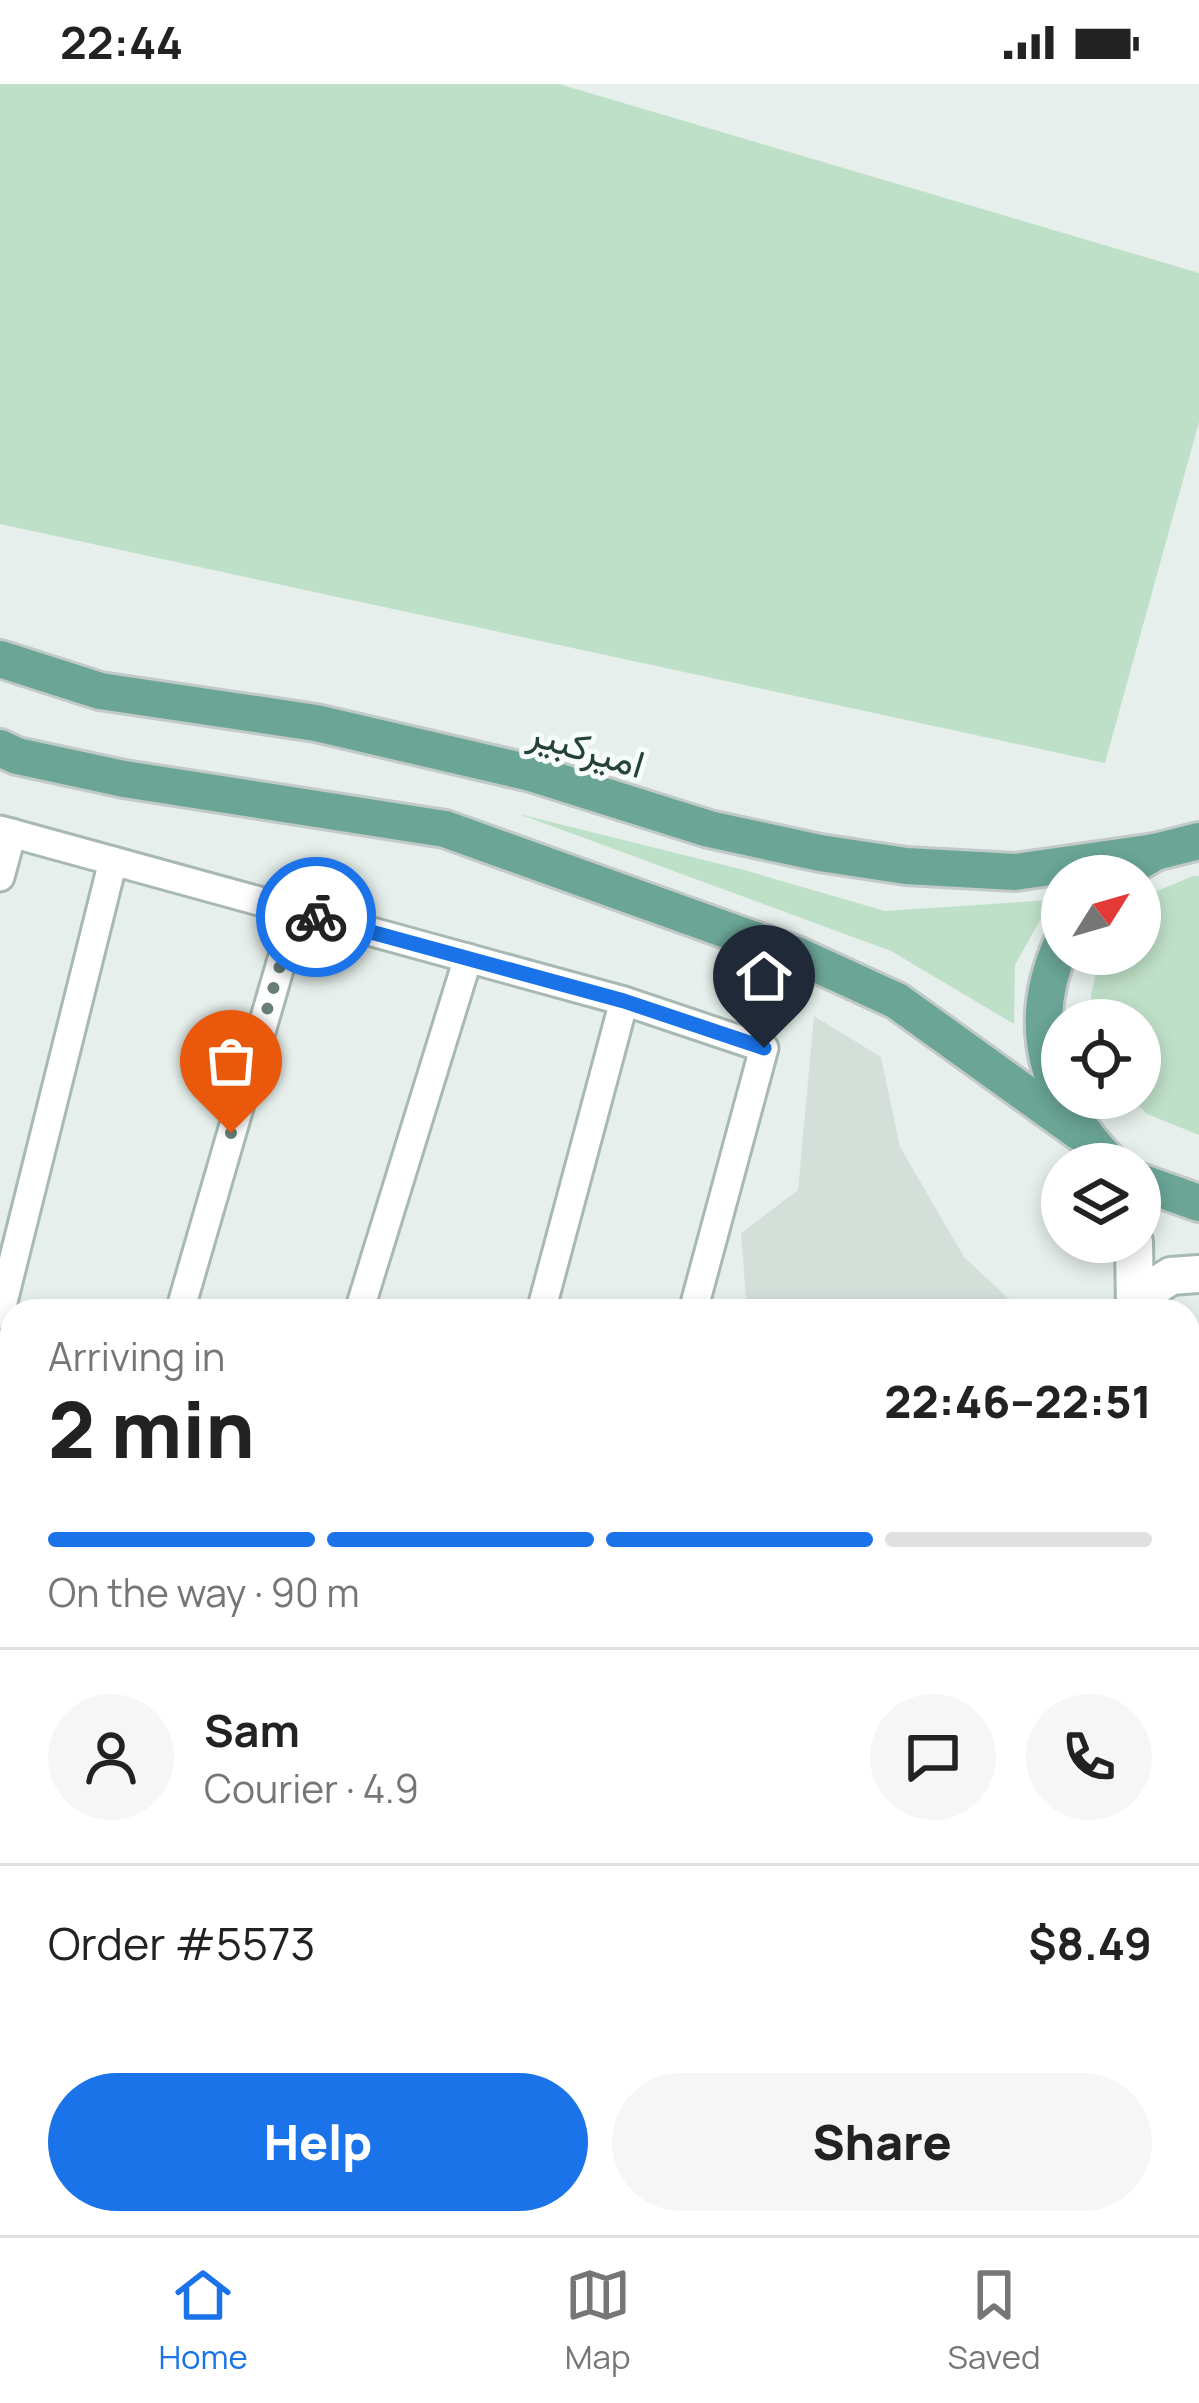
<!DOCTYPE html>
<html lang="en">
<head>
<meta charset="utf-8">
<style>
  :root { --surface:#fff; --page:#f6f6f6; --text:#222; --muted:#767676; --line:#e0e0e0; --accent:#1a73e8 }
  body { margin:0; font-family:Manrope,Vazirmatn,sans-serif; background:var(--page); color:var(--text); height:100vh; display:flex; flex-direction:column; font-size:45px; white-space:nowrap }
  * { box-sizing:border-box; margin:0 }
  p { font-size:39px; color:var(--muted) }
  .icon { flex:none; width:66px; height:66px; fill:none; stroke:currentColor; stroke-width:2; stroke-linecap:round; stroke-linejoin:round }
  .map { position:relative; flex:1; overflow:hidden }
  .panel { position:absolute; left:0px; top:1215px; width:1200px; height:936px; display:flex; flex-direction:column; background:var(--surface); border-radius:36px 36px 0 0; box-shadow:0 6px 18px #0003 }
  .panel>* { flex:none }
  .needle { width:78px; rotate:53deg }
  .controls { position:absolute; left:1041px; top:771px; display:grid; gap:24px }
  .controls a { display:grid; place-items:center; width:120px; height:120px; border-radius:50%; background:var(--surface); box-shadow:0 6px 18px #0003; font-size:60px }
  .pin { position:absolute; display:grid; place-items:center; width:102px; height:102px; color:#fff; margin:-123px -51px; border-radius:50% 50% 50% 0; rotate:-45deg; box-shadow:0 0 12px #0007 }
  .pin .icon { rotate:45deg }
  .courier { position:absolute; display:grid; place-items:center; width:120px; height:120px; margin:-60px; border:9px solid #1a73e8; border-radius:50%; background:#fff; color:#222; box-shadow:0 3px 15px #0007 }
  .overview em { font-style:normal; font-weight:800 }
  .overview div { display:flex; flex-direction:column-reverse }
  .overview { display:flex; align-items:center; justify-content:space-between; height:204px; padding:0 48px }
  h1 { font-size:78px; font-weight:800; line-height:90px }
  .bar { display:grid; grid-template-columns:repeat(4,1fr); gap:18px 12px; align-content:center; height:144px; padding:0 48px }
  .bar i { height:15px; border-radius:9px; background:var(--line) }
  .bar .selected { background:var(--accent) }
  .bar p { grid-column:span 4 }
  .line { display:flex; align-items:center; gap:30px; padding:0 48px; border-top:3px solid var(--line) }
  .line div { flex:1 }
  .round { display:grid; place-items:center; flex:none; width:126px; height:126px; border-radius:63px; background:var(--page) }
  .action { display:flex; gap:24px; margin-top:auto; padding:24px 48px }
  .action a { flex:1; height:138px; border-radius:72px; background:var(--accent); color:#fff; font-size:48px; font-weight:800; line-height:138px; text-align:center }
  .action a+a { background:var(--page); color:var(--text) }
  .status { display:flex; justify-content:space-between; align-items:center; height:84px; padding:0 60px; background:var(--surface); direction:ltr }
  .status svg { height:33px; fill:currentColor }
  .tab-bar { display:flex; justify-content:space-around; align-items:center; height:168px; border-top:3px solid var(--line); background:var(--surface); font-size:33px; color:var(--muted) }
  .tab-bar a { display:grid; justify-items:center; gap:6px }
  .tab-bar .selected { color:var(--accent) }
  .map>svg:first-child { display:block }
  .built { fill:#d4dfda }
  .green { fill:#bfe0c8 }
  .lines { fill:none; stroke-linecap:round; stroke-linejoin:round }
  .minor-casing { stroke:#a8b8b2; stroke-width:33 }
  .tertiary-casing { stroke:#a8b8b2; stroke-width:39 }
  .secondary-casing { stroke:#a4bbb3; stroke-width:42 }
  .primary-casing { stroke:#c2cac8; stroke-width:42 }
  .minor { stroke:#fff; stroke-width:27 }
  .tertiary { stroke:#fff; stroke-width:33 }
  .secondary { stroke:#fff; stroke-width:36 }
  .primary { stroke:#6aa596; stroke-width:36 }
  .done { stroke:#687f78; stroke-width:12; stroke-dasharray:0 21.6 }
  .route { stroke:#1a73e8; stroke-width:15 }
  .labels { text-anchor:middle; stroke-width:10; stroke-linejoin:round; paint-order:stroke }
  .street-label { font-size:39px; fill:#24423a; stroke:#f7fbf9 }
</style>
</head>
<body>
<div class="status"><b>22:44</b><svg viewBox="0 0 49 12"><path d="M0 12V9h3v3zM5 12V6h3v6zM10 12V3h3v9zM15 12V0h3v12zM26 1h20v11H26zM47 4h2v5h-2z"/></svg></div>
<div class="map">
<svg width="1199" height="2151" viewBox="0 0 1199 2151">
  <rect width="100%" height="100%" fill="#e6efeb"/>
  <!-- built -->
  <path class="built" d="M 814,932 L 881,973 L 900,1063 L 964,1173 L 1022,1227 L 747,1227 L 741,1149 L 798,1106 Z"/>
  <!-- green -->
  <g class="green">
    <path d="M 0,0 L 559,0 L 1199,189 L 1199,338 L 1105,679 L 0,440 Z"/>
    <path d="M 519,730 L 744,786 L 885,827 L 1051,816 L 1015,881 L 1014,940 L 891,867 Z"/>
    <path d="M 1193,792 L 1199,792 L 1199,1051 L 1147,1030 L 1131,1014 L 1140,1014 L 1140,936 L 1093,936 L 1091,910 L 1101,870 L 1140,870 L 1140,820 L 1155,808 Z"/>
  </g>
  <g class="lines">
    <defs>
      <g id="minor">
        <path d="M 0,746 L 624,917 L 764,964 L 693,1227"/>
        <path d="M 0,793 L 12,749"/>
        <path d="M 180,1227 L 296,827"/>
        <path d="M 359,1227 L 468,874"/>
        <path d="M 541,1227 L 624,917"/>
        <path d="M 0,1230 L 113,777"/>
        <path d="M 0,1272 L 12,1275"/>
        <path d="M 0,1313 L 12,1316"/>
        <path d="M 1188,1890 L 1199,1897"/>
      </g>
      <g id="tertiary">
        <path d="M 0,1853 L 12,1853"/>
        <path d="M 0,1911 L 12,1911"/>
      </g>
      <g id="secondary">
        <path d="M 1134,1158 L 1135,1227"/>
        <path d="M 1136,1214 L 1171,1192 L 1199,1190"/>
        <path d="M 1188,1821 L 1199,1717"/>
        <path d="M 1037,2151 L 1038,2139"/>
        <path d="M 1153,2151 L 1154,2139"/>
      </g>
      <g id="primary">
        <path d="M 0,575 L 100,607 L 316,639 L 531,689 L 709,745 L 820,769 L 906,782 L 1015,788 L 1155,768"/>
        <path d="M 0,664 L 17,672 L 124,695 L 445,745 L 799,872 L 897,917 L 1079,1048"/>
        <path d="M 1135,780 L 1155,768 L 1199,757"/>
        <path d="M 1062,859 C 1024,944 1048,1016 1111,1080"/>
        <path d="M 1140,1098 L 1199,1119"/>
      </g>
    </defs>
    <!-- minor casing -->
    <use href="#minor" class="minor-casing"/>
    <!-- tertiary casing -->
    <use href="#tertiary" class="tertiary-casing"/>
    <!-- secondary casing -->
    <use href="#secondary" class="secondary-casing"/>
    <!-- primary casing -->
    <use href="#primary" class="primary-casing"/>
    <!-- minor -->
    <use href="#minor" class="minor"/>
    <!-- tertiary -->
    <use href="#tertiary" class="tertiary"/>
    <!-- secondary -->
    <use href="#secondary" class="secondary"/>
    <!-- primary -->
    <use href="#primary" class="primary"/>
  </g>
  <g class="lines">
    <!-- done -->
    <path class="done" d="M 231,1049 L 296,827 L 316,833"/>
    <!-- route -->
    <path class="route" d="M 316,833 L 624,917 L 764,964"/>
  </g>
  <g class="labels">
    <!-- street labels -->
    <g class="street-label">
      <text transform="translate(587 664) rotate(17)" y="14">امیرکبیر</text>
    </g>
  </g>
</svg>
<div class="controls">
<a><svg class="needle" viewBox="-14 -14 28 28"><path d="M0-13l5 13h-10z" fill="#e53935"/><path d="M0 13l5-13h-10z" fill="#767676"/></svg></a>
<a><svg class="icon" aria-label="locate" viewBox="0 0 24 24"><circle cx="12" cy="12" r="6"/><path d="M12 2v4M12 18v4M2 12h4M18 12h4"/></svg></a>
<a><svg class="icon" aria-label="layers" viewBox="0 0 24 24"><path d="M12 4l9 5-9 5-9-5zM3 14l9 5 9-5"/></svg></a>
</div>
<div class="pin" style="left:231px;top:1049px;background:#ea580c"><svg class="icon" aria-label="bag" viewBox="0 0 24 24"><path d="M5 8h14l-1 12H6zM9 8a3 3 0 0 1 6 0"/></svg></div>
<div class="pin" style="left:764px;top:964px;background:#1f2937"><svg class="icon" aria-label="home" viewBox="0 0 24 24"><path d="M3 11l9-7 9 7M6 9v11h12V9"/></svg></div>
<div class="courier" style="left:316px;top:833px"><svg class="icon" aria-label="bike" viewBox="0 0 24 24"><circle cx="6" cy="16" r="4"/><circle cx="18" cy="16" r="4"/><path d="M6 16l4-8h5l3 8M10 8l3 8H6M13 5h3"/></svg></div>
<section class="panel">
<div class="overview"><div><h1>2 min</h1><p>Arriving in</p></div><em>22:46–22:51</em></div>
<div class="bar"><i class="selected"></i><i class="selected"></i><i class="selected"></i><i></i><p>On the way · 90 m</p></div>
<div class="line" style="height:216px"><a class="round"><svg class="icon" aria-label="person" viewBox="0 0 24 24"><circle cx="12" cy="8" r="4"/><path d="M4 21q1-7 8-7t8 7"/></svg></a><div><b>Sam</b><p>Courier · 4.9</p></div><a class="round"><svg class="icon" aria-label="chat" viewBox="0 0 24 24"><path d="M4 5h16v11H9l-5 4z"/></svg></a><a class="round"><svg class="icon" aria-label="phone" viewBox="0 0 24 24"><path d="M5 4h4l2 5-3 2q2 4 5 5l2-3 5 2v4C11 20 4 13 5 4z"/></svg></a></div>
<div class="line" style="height:156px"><div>Order #5573</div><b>$8.49</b></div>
<div class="action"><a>Help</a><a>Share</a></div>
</section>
</div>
<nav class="tab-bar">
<a class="selected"><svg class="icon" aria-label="home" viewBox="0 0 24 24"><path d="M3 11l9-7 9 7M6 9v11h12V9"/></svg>Home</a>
<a><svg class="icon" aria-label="map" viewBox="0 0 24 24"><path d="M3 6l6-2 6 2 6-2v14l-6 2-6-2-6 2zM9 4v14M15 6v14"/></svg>Map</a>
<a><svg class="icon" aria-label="saved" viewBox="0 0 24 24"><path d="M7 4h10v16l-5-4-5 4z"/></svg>Saved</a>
</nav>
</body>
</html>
